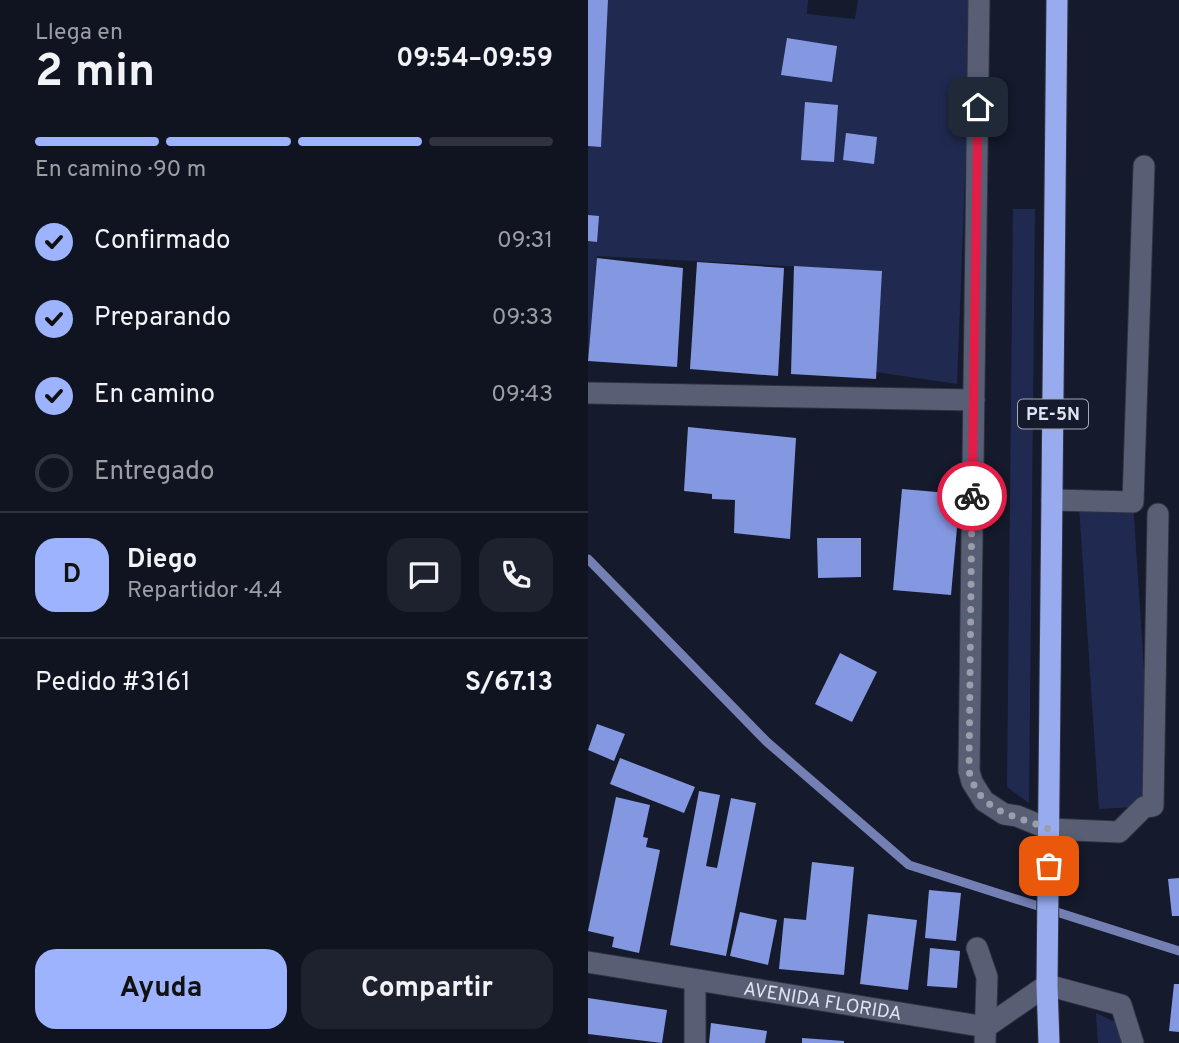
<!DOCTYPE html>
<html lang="es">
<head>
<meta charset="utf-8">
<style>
  :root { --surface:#101421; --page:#1e212e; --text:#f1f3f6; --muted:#9c9ea5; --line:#30333f; --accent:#9eb3fd }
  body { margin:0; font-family:Overpass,sans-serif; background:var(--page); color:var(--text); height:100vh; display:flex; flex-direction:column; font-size:26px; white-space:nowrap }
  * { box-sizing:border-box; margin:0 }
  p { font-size:23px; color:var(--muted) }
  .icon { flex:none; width:38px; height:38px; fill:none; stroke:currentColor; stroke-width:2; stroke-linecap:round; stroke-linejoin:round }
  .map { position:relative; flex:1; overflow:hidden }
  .drawer { display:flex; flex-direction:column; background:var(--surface); width:588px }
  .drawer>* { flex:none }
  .pin { position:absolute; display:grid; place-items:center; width:60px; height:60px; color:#fff; margin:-30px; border-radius:14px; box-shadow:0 4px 10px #0006 }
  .courier { position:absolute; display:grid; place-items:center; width:70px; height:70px; margin:-35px; border:5px solid #e11d48; border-radius:50%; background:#fff; color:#222; box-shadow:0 2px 9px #0007 }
  .headline em { font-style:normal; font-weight:700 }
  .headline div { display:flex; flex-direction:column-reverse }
  .headline { display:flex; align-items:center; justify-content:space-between; height:119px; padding:0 35px }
  h1 { font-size:46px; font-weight:700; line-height:52px }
  .bar { display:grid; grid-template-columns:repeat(4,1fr); gap:10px 7px; align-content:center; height:84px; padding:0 35px }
  .bar i { height:9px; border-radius:5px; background:var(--line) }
  .bar .selected { background:var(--accent) }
  .bar p { grid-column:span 4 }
  .line { display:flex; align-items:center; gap:18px; padding:0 35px; border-top:2px solid var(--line) }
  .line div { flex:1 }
  .round { display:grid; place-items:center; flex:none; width:74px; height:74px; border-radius:21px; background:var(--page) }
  ol { padding:0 35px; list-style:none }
  li { display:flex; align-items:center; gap:21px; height:77px }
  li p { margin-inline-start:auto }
  li .icon { padding:7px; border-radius:50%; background:var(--accent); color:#111; stroke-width:4 }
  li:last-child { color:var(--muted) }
  li i { width:38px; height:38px; border:4px solid var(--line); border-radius:50% }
  .primary-button { display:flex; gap:14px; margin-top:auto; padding:14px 35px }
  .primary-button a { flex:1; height:80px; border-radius:21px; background:var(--accent); color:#111; font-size:28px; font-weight:700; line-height:80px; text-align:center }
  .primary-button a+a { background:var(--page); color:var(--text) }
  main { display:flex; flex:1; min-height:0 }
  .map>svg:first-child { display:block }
  .green { fill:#202a51 }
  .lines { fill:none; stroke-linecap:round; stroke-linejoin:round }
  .stream { stroke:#7480b3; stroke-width:9 }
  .building { fill:#8498e2 }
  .minor-casing { stroke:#2f3240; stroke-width:23 }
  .highway-casing { stroke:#2f3240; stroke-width:23 }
  .minor { stroke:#585f75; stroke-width:21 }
  .highway { stroke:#97abee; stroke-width:21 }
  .done { stroke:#999dac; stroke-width:7; stroke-dasharray:0 12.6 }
  .route { stroke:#e11d48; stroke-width:9 }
  .labels { text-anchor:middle; stroke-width:7; stroke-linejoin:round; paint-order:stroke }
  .shield { fill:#151a2c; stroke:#a3a7b6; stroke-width:2 }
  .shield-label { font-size:18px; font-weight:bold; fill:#e0e4f1 }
  .street-label { font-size:19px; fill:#e0e4f1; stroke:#151a2c }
</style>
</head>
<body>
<main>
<section class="drawer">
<div class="headline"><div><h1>2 min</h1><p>Llega en</p></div><em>09:54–09:59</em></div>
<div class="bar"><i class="selected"></i><i class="selected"></i><i class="selected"></i><i></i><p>En camino · 90 m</p></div>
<ol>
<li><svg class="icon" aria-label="check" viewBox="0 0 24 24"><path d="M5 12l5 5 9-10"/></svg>Confirmado<p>09:31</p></li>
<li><svg class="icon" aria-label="check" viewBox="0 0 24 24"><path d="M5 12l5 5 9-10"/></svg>Preparando<p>09:33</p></li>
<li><svg class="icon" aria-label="check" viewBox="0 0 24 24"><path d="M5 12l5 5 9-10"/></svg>En camino<p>09:43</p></li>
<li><i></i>Entregado</li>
</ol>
<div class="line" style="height:126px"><b class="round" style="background:var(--accent);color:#111">D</b><div><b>Diego</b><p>Repartidor · 4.4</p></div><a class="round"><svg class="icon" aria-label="chat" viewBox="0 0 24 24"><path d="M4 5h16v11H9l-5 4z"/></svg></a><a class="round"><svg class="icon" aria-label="phone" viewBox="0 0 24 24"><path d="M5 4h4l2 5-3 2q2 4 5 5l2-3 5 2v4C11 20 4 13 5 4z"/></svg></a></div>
<div class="line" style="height:91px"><div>Pedido #3161</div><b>S/67.13</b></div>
<div class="primary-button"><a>Ayuda</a><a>Compartir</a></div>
</section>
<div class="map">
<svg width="591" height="1043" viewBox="0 0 591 1043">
  <rect width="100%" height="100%" fill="#151a2c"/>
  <!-- green -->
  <g class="green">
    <path d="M 20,0 L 220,0 L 219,14 L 267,19 L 270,0 L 384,0 L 369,384 L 288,372 L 293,271 L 9,256 L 0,361 L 0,146 L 13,146 Z"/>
    <path d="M 425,209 L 447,209 L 441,803 L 419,787 Z"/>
    <path d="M 545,502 L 565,806 L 511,809 L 491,506 Z"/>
    <path d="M 508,1013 L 540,1028 L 542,1043 L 510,1043 Z"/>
  </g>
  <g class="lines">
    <!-- stream -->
    <path class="stream" d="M 0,559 L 179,742 L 321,865 L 591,951"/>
  </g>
  <!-- building -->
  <g class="building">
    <path d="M 0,0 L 20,0 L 13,147 L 0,146 Z"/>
    <path d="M 199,38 L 249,46 L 244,82 L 193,75 Z"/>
    <path d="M 217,102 L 250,105 L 246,162 L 213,160 Z"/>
    <path d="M 258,133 L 289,137 L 286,164 L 255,160 Z"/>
    <path d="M 0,215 L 11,216 L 9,242 L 0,241 Z"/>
    <path d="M 9,258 L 95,268 L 89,367 L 0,361 Z"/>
    <path d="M 109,262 L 196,268 L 190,376 L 102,369 Z"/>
    <path d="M 206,266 L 294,271 L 288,379 L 203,374 Z"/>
    <path d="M 100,427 L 208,438 L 202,539 L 146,533 L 147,500 L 124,499 L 124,494 L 96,491 Z"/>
    <path d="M 314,489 L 372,494 L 363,595 L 305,590 Z"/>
    <path d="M 229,538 L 273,538 L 273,577 L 230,578 Z"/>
    <path d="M 252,653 L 289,672 L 264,722 L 227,704 Z"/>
    <path d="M 9,724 L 37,734 L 26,761 L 0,750 Z"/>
    <path d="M 32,758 L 107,787 L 96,813 L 22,784 Z"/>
    <path d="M 111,791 L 132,795 L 118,866 L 129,868 L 143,798 L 168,803 L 138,956 L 82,945 Z"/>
    <path d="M 28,797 L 62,805 L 55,837 L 60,838 L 58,847 L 72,850 L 51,953 L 24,947 L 26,937 L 0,931 Z"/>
    <path d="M 224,862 L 266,867 L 256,975 L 191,969 L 196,918 L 218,920 Z"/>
    <path d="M 591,878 L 591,916 L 584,916 L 580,879 Z"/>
    <path d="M 341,890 L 373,893 L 368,941 L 337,938 Z"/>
    <path d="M 152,912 L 189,920 L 180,965 L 142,956 Z"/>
    <path d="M 280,914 L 329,920 L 320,990 L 272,984 Z"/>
    <path d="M 342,948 L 372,951 L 369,988 L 339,986 Z"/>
    <path d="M 586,984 L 591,984 L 591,1032 L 581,1031 Z"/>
    <path d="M 0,998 L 79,1010 L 74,1043 L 0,1034 Z"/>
    <path d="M 123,1023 L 179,1031 L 177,1043 L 121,1043 Z"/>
    <path d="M 214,1038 L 256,1041 L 256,1043 L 214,1043 Z"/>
  </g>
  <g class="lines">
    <defs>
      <g id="minor">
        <path d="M 391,0 L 381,771 L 384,782 L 396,801 L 416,814 L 429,816 L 461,829 L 531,832 L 556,807 L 565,806 L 570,514"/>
        <path d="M 0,393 L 386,400"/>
        <path d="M 464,500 L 545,502 L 556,166"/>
        <path d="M 389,948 L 399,977 L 397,1043"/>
        <path id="s1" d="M 0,962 L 398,1027 L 459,985 L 533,1005 L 545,1043"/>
        <path d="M 107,1043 L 107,981"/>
      </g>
      <path id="highway" d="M 461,1043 L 459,985 L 469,0"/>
    </defs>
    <!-- minor casing -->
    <use href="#minor" class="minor-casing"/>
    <!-- highway casing -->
    <use href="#highway" class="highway-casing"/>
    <!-- minor -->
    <use href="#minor" class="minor"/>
    <!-- highway -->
    <use href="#highway" class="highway"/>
  </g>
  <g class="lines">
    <!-- done -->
    <path class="done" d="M 384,496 L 381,771 C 392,814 425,814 461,829 L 461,866"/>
    <!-- route -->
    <path class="route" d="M 384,496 L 390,107"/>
  </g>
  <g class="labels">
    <!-- shield labels -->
    <rect class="shield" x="430" y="399.5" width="70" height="29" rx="5"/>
    <g class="shield-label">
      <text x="465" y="420">PE-5N</text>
    </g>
    <!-- street labels -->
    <g class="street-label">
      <text dy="7" stroke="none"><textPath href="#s1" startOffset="238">AVENIDA FLORIDA</textPath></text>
    </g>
  </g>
</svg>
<div class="pin" style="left:461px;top:866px;background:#ea580c"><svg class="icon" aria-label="bag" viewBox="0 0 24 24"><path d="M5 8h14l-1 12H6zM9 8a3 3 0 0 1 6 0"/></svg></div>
<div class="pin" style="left:390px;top:107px;background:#1f2937"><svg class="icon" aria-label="home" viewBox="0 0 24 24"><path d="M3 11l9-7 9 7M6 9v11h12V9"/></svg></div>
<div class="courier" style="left:384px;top:496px"><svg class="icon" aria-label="bike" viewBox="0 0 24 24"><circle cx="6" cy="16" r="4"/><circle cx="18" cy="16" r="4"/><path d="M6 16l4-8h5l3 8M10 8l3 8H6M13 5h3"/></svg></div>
</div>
</main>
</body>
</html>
